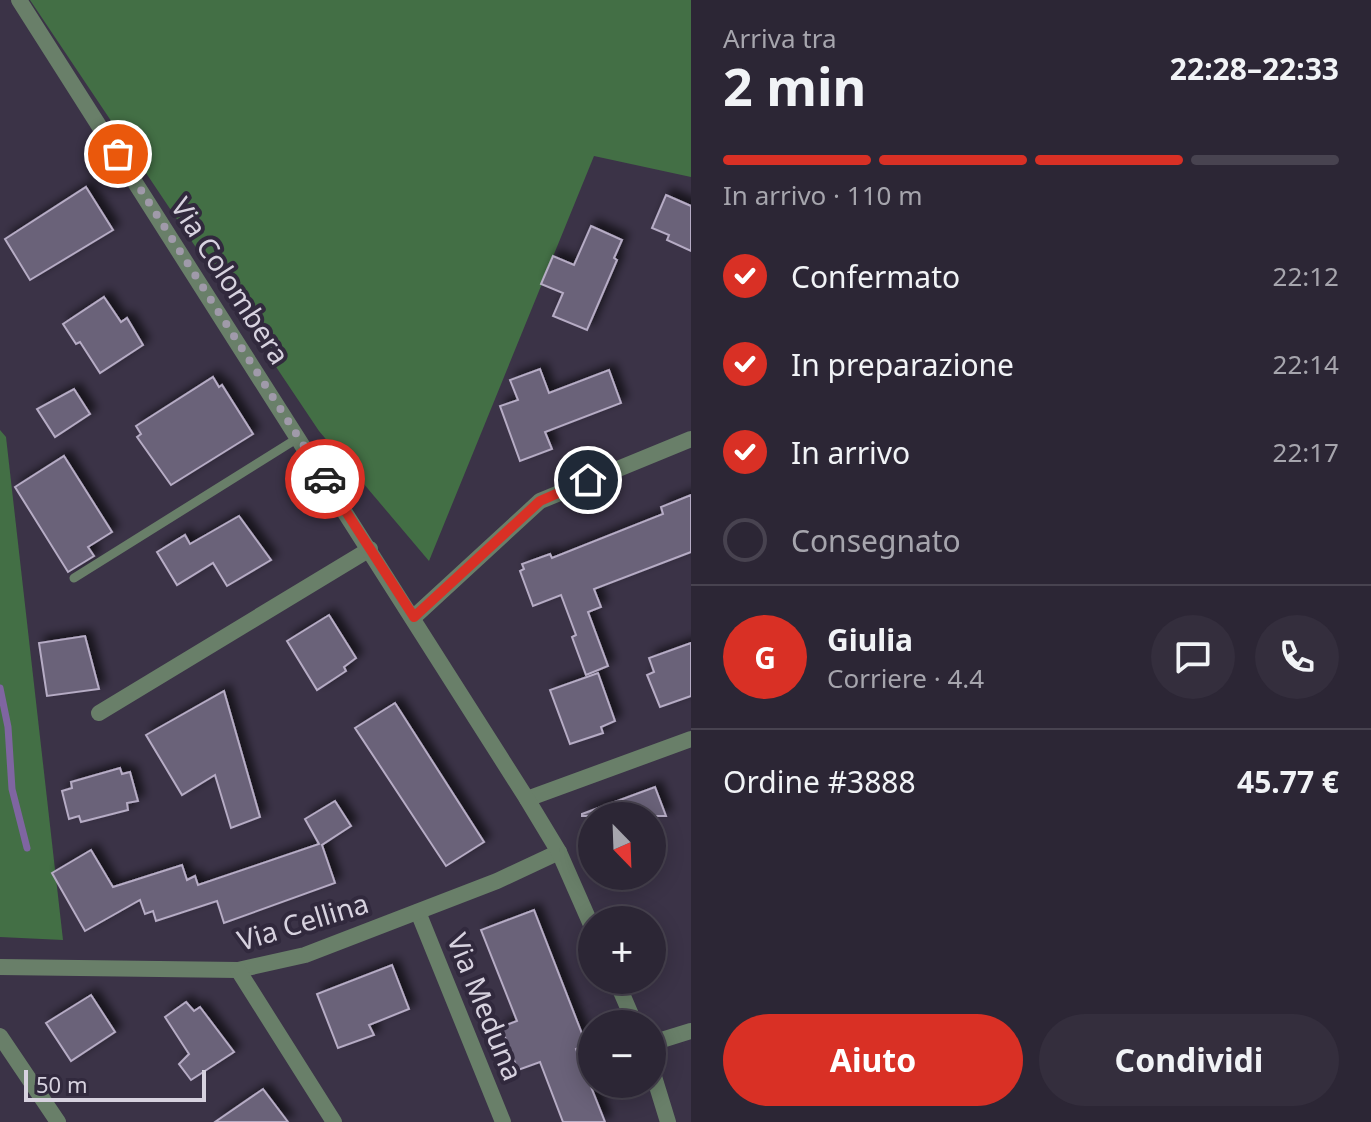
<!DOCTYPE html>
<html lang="it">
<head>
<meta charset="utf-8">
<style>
  :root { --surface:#2c2635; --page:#342e3d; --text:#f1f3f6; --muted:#a6a5ad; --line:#484350; --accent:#d93025 }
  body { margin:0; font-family:"Noto Sans",sans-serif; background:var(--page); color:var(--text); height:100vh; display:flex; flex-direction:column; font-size:30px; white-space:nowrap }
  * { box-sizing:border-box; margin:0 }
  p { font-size:26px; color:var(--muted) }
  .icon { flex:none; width:44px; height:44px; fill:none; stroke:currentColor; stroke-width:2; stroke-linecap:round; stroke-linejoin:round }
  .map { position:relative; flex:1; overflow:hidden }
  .panel { display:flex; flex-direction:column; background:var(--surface); width:680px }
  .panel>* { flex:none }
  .needle { width:52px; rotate:157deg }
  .tools { position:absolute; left:578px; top:802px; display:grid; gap:16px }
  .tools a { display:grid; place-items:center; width:88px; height:88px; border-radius:50%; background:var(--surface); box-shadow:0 4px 20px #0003,0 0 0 2px var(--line); font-size:40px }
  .scale { position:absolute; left:24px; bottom:20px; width:182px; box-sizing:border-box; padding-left:8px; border:4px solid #d7d2df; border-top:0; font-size:22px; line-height:28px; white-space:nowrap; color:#d7d2df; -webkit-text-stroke:6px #31293d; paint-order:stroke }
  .pin { position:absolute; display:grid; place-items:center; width:68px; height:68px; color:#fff; margin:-34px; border:4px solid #fff; border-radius:50%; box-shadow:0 2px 8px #0007 }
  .courier { position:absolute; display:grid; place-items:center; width:80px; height:80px; margin:-40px; border:6px solid #d93025; border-radius:50%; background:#fff; color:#222; box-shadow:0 2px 10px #0007 }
  .summary em { font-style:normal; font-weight:700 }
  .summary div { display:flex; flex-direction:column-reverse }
  .summary { display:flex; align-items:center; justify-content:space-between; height:136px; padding:0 32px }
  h1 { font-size:52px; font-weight:700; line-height:60px }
  .bar { display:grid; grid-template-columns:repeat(4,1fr); gap:12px 8px; align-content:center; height:96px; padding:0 32px }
  .bar i { height:10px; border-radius:6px; background:var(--line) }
  .bar .selected { background:var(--accent) }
  .bar p { grid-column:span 4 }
  .line { display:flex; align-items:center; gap:20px; padding:0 32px; border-top:2px solid var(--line) }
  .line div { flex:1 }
  .round { display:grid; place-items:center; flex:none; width:84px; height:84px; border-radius:42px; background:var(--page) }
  ol { padding:0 32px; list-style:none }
  li { display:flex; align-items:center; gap:24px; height:88px }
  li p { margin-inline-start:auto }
  li .icon { padding:8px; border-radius:50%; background:var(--accent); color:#fff; stroke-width:4 }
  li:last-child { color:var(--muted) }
  li i { width:44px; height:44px; border:4px solid var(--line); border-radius:50% }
  .action { display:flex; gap:16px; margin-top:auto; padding:16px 32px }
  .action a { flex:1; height:92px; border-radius:48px; background:var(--accent); color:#fff; font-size:32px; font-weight:700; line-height:92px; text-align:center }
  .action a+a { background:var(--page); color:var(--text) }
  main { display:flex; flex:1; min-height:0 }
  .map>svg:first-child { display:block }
  .green { fill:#436f45 }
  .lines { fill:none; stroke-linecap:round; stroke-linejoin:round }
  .stream { stroke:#7f65a1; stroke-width:7 }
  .building { fill:#6b6279; stroke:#b6acc5; stroke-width:2; filter:url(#shadow) }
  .service { stroke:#697f69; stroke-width:9 }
  .minor { stroke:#697f69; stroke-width:16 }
  .tertiary { stroke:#697f69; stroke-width:16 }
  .done { stroke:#a09aaa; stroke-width:8; stroke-dasharray:0 14.4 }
  .route { stroke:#d93025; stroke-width:10 }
  .labels { text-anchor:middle; stroke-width:8; stroke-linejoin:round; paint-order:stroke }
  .street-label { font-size:28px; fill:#d7d2df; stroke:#31293d }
</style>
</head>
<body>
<main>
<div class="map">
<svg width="691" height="1122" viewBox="0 0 691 1122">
  <defs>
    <filter id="shadow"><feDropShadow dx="6" dy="-6" stdDeviation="4" flood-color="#0009"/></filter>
  </defs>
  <rect width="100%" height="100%" fill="#3b3347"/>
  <!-- green -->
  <g class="green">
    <path d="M 30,0 L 691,0 L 691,177 L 594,156 L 429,561 L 319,431 Z"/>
    <path d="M 0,430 L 6,437 L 63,940 L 0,937 Z"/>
  </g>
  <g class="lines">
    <!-- stream -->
    <path class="stream" d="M 0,688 L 8,727 L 12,789 L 27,848"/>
  </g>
  <!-- building -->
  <g class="building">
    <path d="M 86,187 L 113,230 L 30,280 L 5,239 Z"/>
    <path d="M 666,195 L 691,206 L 691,251 L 667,240 L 669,235 L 652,228 Z"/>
    <path d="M 591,226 L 622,240 L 614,258 L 617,260 L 587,330 L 553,316 L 563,293 L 541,284 L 553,256 L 574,265 Z"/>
    <path d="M 104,297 L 121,322 L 127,318 L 143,345 L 100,373 L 80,342 L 76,344 L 63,324 Z"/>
    <path d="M 540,369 L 549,393 L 609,370 L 621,403 L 545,432 L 552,449 L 520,461 L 500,406 L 518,400 L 510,380 Z"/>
    <path d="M 213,377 L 219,387 L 222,385 L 253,434 L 171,485 L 137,437 L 141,434 L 136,426 Z"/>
    <path d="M 74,389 L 90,414 L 55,437 L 37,409 Z"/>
    <path d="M 64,456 L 112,532 L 88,547 L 94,556 L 68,572 L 15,487 Z"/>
    <path d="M 691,495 L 691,552 L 594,589 L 601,607 L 588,612 L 608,666 L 586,675 L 572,637 L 576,635 L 561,595 L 533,606 L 520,571 L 524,569 L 522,564 L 550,554 L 552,558 L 663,514 L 661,507 Z"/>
    <path d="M 239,516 L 271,560 L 227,586 L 213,563 L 177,585 L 157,552 L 185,535 L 190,544 Z"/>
    <path d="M 329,615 L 356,658 L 344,667 L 346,671 L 317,690 L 287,641 Z"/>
    <path d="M 85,636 L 99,689 L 47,696 L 39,643 Z"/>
    <path d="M 691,643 L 691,696 L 660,707 L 647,675 L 654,672 L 649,658 Z"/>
    <path d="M 598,673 L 615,721 L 601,727 L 603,733 L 570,744 L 550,690 Z"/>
    <path d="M 224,691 L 260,817 L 231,828 L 215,775 L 182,795 L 146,735 Z"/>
    <path d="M 395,703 L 484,842 L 446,866 L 355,728 Z"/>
    <path d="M 120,768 L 122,774 L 130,772 L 138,801 L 127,803 L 128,810 L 81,822 L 79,816 L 69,819 L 62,791 L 72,788 L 71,782 Z"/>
    <path d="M 655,787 L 666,816 L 582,816 L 582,814 Z"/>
    <path d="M 335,801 L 351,826 L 322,845 L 335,883 L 224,923 L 217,901 L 156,921 L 153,911 L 145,914 L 140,900 L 85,931 L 52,873 L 91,850 L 113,887 L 182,865 L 187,880 L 195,876 L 198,885 L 319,844 L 305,819 Z"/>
    <path d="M 534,910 L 586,1044 L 576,1049 L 605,1122 L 563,1122 L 540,1062 L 518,1070 L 501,1027 L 517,1021 L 481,930 Z"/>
    <path d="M 392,965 L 409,1009 L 369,1025 L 374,1035 L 338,1048 L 317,994 Z"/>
    <path d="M 91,995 L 115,1032 L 71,1061 L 46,1023 Z"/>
    <path d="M 186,1002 L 194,1011 L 200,1007 L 234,1052 L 191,1080 L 179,1064 L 189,1054 L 165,1017 Z"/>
    <path d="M 263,1089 L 288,1122 L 215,1122 Z"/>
  </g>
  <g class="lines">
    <!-- service -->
    <path class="service" d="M 74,578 L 298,438"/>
    <!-- minor -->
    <g class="minor">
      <path d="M 414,617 L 540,501 L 691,439"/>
      <path d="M 99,713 L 370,549"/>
      <path d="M 527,799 L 691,739"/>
      <path d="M 418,912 L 503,1122"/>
      <path d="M 0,967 L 238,970 L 305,955 L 497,881 L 559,852"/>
      <path d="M 238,970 L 334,1122"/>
      <path d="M 0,1036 L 58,1122"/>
      <path d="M 652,1043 L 691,1031"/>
    </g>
    <!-- tertiary -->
    <g class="tertiary">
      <path d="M 19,0 L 527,799 L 559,852 L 592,927"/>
      <path d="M 616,980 L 635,1024"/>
      <path d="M 652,1070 L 668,1122"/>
    </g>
  </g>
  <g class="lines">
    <!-- done -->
    <path class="done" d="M 118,154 L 325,479"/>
    <!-- route -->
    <path class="route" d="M 325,479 L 414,617 L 540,501 L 588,480"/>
  </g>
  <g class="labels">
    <!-- street labels -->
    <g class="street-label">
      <text transform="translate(230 281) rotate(57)" y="10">Via Colombera</text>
      <text transform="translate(303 922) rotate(-17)" y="10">Via Cellina</text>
      <text transform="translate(485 1007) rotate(68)" y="10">Via Meduna</text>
    </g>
  </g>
</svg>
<div class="tools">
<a><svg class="needle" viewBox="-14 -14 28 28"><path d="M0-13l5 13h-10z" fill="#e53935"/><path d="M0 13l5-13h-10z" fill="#a6a5ad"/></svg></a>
<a>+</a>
<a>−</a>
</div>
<div class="scale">50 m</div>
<div class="pin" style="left:118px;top:154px;background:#ea580c"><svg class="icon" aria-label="bag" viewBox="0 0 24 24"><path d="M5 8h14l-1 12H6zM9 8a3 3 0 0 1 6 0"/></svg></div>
<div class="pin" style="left:588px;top:480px;background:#1f2937"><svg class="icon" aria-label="home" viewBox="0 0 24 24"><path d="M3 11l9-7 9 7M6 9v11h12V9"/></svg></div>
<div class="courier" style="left:325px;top:479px"><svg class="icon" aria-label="car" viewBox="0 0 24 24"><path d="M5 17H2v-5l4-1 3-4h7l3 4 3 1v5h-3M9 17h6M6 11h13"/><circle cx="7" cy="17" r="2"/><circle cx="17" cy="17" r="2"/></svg></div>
</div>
<section class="panel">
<div class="summary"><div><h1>2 min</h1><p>Arriva tra</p></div><em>22:28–22:33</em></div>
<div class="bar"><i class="selected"></i><i class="selected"></i><i class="selected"></i><i></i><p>In arrivo · 110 m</p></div>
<ol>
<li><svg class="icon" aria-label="check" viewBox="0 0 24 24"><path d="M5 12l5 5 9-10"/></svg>Confermato<p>22:12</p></li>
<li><svg class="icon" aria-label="check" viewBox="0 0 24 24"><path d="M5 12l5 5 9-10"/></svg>In preparazione<p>22:14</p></li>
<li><svg class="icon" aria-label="check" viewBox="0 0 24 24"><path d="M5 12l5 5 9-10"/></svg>In arrivo<p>22:17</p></li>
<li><i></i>Consegnato</li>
</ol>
<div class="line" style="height:144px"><b class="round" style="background:var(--accent);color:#fff">G</b><div><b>Giulia</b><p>Corriere · 4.4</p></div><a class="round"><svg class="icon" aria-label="chat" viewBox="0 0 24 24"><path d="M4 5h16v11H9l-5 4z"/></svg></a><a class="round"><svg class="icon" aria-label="phone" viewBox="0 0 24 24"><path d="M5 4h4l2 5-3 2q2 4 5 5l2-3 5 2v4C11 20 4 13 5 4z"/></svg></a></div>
<div class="line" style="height:104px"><div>Ordine #3888</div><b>45.77 €</b></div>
<div class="action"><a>Aiuto</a><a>Condividi</a></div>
</section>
</main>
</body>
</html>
